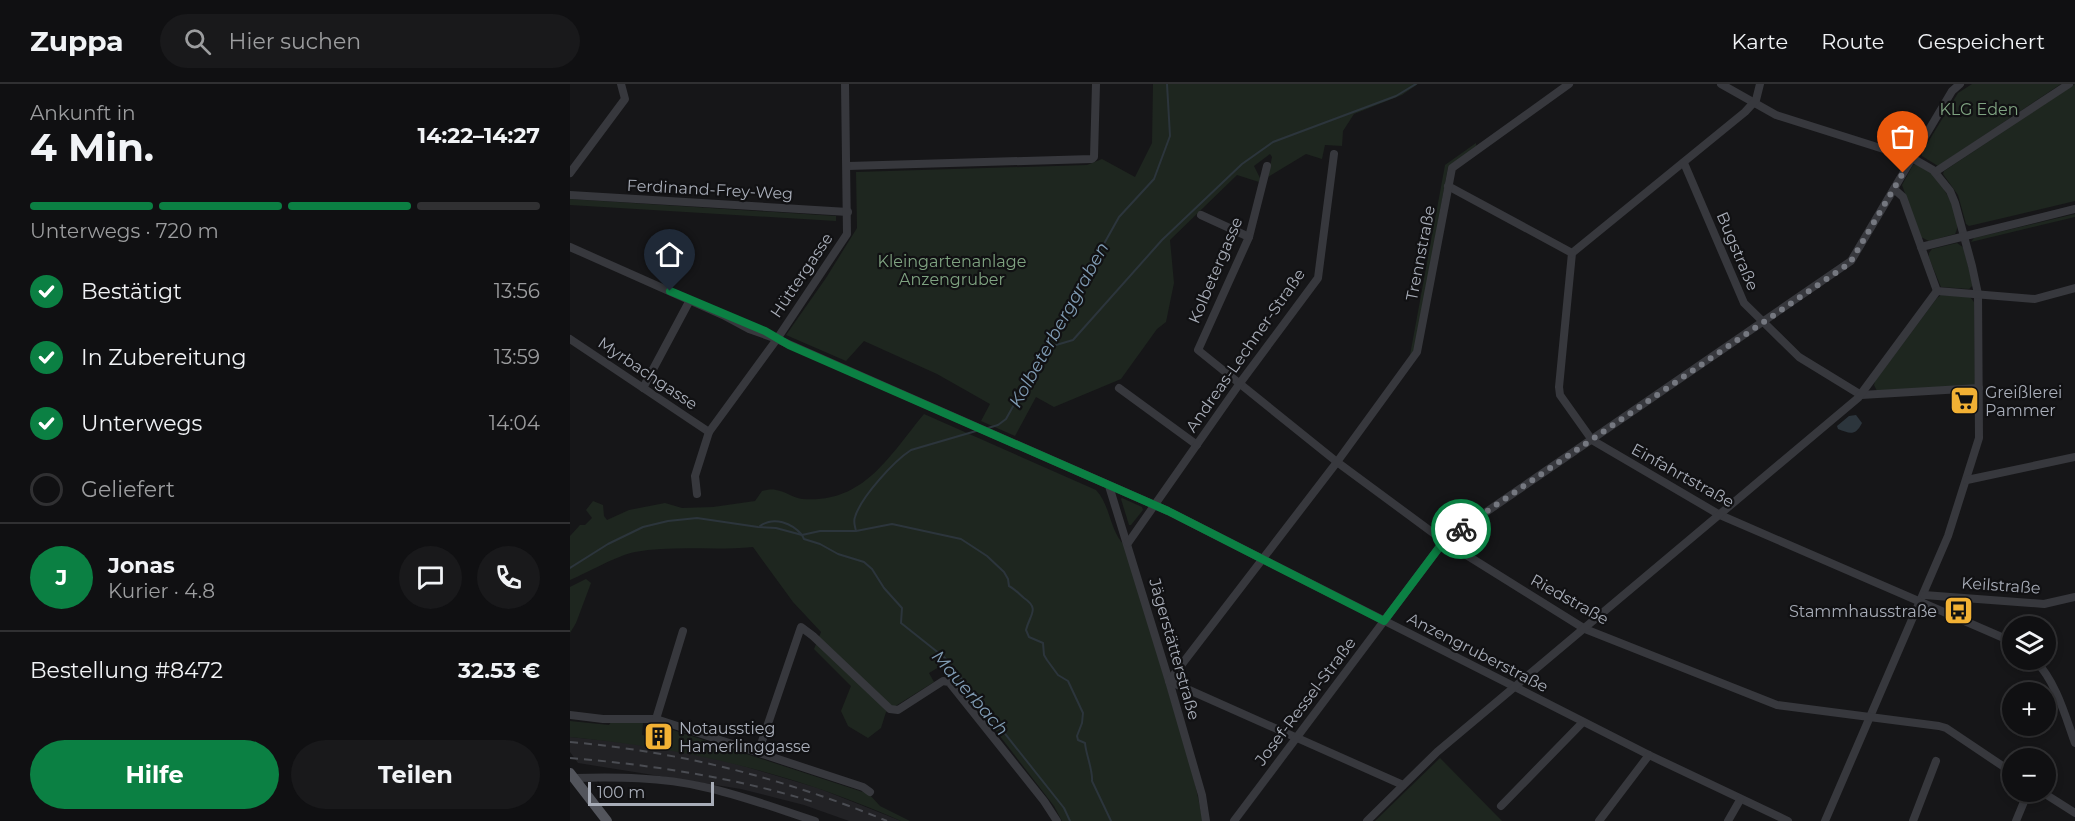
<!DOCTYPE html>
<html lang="de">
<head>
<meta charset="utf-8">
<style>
  :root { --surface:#101012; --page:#19191b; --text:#f1f3f6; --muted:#9c9d9f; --line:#303032; --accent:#0b8043 }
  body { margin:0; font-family:Montserrat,sans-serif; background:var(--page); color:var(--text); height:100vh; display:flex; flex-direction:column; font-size:22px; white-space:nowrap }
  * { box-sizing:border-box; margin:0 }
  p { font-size:20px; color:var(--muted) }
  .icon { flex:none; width:33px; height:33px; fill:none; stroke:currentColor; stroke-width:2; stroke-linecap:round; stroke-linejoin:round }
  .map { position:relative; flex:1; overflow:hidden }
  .drawer { display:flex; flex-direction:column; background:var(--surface); width:570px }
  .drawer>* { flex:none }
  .controls { position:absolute; left:1432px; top:532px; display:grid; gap:12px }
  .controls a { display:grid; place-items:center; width:54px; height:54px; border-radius:50%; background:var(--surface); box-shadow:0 3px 9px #0003,0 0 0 2px var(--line); font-size:30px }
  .scale { position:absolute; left:18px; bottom:15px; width:126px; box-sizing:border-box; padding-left:6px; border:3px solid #a8adb8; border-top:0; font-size:16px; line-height:21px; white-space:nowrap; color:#a8adb8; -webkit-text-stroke:4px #111113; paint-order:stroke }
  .pin { position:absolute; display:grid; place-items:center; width:51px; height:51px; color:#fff; margin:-62px -26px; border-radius:50% 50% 50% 0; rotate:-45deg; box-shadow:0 0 6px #0007 }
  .pin .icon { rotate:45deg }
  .courier { position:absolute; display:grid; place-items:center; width:60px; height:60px; margin:-30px; border:4px solid #0b8043; border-radius:50%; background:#fff; color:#222; box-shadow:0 2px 8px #0007 }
  .overview em { font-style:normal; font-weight:700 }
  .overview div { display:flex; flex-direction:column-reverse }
  .overview { display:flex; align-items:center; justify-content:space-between; height:102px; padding:0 30px }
  h1 { font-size:39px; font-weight:700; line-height:45px }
  .bar { display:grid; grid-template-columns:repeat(4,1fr); gap:9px 6px; align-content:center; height:72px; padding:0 30px }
  .bar i { height:8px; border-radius:4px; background:var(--line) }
  .bar .selected { background:var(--accent) }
  .bar p { grid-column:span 4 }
  .line { display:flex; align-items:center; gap:15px; padding:0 30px; border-top:2px solid var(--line) }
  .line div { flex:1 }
  .round { display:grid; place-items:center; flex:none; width:63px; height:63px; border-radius:32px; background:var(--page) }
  ol { padding:0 30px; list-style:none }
  li { display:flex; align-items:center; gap:18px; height:66px }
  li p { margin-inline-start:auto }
  li .icon { padding:6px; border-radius:50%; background:var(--accent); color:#fff; stroke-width:4 }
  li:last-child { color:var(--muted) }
  li i { width:33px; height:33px; border:3px solid var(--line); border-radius:50% }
  .action { display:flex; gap:12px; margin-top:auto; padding:12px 30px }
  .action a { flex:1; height:69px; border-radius:36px; background:var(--accent); color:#fff; font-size:24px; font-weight:700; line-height:69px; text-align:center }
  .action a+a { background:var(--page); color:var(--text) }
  header { display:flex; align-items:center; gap:36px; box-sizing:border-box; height:84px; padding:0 30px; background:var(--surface); border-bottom:2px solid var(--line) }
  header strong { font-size:28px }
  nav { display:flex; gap:33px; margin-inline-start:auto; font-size:21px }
  .search { width:420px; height:54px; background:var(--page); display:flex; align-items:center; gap:15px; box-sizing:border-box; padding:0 21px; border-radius:33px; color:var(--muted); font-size:22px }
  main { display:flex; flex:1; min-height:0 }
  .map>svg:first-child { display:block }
  .built { fill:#222225 }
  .green { fill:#1e261f }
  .water { fill:#2c353c }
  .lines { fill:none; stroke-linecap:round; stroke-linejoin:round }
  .stream { stroke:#2c353c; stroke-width:2 }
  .minor { stroke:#37383d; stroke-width:8 }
  .major { stroke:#53555c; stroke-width:10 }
  .rail { stroke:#4a4c52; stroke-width:2; stroke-dasharray:8 6; stroke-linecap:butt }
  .done { stroke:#757880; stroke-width:6; stroke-dasharray:0 10.8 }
  .route { stroke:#0b8043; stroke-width:8 }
  .labels { text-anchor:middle; stroke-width:4.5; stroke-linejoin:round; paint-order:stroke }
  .park-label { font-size:16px; fill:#7fa381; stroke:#111113 }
  .street-label { font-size:16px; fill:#a8adb8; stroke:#111113 }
  .poi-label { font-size:16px; fill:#a8adb8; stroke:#111113; text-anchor:start }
  .water-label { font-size:18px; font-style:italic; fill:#7f9bb3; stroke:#111113 }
</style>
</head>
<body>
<header>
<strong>Zuppa</strong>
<div class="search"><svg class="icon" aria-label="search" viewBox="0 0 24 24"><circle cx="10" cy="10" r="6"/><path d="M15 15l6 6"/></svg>Hier suchen</div>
<nav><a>Karte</a><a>Route</a><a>Gespeichert</a></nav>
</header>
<main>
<section class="drawer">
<div class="overview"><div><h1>4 Min.</h1><p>Ankunft in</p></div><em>14:22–14:27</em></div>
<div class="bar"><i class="selected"></i><i class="selected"></i><i class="selected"></i><i></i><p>Unterwegs · 720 m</p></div>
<ol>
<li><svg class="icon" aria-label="check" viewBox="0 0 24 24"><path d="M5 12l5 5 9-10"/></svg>Bestätigt<p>13:56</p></li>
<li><svg class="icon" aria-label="check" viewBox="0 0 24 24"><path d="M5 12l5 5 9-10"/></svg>In Zubereitung<p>13:59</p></li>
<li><svg class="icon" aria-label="check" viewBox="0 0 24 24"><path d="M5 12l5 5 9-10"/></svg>Unterwegs<p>14:04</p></li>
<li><i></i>Geliefert</li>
</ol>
<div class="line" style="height:108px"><b class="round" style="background:var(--accent);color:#fff">J</b><div><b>Jonas</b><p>Kurier · 4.8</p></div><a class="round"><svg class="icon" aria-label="chat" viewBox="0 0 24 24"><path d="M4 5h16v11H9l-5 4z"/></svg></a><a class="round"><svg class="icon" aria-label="phone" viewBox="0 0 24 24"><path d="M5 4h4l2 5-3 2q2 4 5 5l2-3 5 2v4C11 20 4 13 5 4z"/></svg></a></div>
<div class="line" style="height:78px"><div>Bestellung #8472</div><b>32.53 €</b></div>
<div class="action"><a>Hilfe</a><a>Teilen</a></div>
</section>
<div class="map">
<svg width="1505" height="737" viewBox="0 0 1505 737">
  <rect width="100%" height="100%" fill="#161618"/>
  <!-- built -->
  <path class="built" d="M 0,653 L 52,658 L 143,673 L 248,704 L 331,737 L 279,737 L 234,721 L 171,705 L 8,679 L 0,668 Z"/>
  <!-- green -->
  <g class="green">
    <path d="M 583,0 L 848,0 L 832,11 L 784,30 L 773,47 L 772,62 L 755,61 L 752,75 L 736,70 L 698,93 L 702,73 L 700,70 L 684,82 L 690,94 L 689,98 L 667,91 L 600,156 L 604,199 L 596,238 L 587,245 L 551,295 L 484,323 L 466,313 L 445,352 L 411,337 L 420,320 L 367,290 L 294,257 L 276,277 L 216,251 L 256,194 L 287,144 L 286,88 L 517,81 L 532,75 L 565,93 L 582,59 Z"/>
    <path d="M 1402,0 L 1491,0 L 1368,82 L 1352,72 L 1352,68 L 1388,9 Z"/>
    <path d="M 1505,0 L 1505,117 L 1399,142 L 1396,140 L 1388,111 L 1373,90 L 1374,87 Z"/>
    <path d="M 906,59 L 906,62 L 878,83 L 845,265 L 840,271 L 875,81 Z"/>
    <path d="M 1346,80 C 1350,82 1355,84 1359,87 C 1371,96 1395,136 1385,150 L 1359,157 L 1351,153 L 1332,101 L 1343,81 Z"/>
    <path d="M 0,115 L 266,132 L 266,137 L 0,121 Z"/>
    <path d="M 1505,130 L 1505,133 L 1401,158 L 1404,154 Z"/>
    <path d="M 1387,159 L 1394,164 L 1402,198 L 1402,202 L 1399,205 L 1371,203 L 1359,174 L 1359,169 L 1362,165 Z"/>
    <path d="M 1371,211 L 1400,213 L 1404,218 L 1405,300 L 1402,302 L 1307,307 L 1304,301 L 1305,297 L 1367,214 Z"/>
    <path d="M 354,330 L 526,406 C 541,422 539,446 555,462 L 623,690 L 633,737 L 492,737 L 484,722 L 374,580 L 359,589 L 364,598 L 316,628 L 311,644 L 298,654 L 278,642 L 271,627 L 281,602 L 244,565 L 251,548 L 223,518 L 183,463 C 144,467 104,461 65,468 C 48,471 17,489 0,496 L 0,452 L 10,441 L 15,441 L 22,434 L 16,426 L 23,417 L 33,421 L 34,432 L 37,436 L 59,426 L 95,419 L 112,424 L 143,423 L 185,417 L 192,407 C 196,406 202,405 206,406 C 215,407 223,414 232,415 C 294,420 319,372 354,330 Z"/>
    <path d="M 552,414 L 572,423 L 573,426 L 561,441 L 559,441 L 551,415 Z"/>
    <path d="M 16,495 L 21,499 L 6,539 L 0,549 L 0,503 Z"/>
    <path d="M 0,637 L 39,641 L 41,638 L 73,639 L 72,651 L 97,656 L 100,645 L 299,710 L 310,722 L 340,737 L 331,737 C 224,689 116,664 0,653 Z"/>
    <path d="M 870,674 L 932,737 L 805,737 Z"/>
  </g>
  <!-- water -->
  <path class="water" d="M 1286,331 L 1292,339 C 1285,353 1279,349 1268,345 L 1267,342 L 1279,332 Z"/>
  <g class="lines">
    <!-- stream -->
    <g class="stream">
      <path d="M 476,264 L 503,256 L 592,156 L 672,80 L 703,58 L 826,12 L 846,0"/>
      <path d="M 418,344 L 428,341 L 436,335 L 549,133 L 584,95 L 600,52 L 597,0"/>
      <path d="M 190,442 C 204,432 222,439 232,451 L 250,447 L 286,447 L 322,440 L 391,455 L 417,472 L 434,488 L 438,495 L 439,502 C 445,505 449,510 454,514 C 470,525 460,530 456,546 L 459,553 L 473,559 L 474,571 L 477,576 L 488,591 L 498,597 L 513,629 L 512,639 L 507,652 L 508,656 L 515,659 C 516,671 523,686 522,697 L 541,737"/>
      <path d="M 286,447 C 285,442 283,438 285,433 C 291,413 324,377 341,366 L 406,347"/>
      <path d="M 0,484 L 38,460 L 73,443 L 98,437 L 127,434 L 188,443 L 206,444 L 232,451 L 234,455 L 250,460 L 268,470 L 294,478 L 302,485 L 314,504 L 332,524 L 331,539 L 375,574 L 494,724 L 500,737"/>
    </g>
    <!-- minor -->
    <g class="minor">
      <path d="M 1151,0 L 1206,31 L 1342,74 L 1363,86 L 1380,107 L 1385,119 L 1402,182 L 1408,210 L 1409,354 L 1378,452 L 1255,737"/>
      <path d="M 1190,0 L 1186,16 L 1175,28 L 1002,169 L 989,303 L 990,311 L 1022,356 L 1150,431 L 1443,558"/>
      <path d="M 1114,79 L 1174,219 L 1229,273 L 1291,311 L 1409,304"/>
      <path d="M 278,82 L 522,75 L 524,73 L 526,0"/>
      <path d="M 697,82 L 679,153 L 628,266 L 767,378 L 874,457 L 1015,545 L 1207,621 L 1369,642 L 1376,644 L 1443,689"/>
      <path d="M 1365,88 L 1499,0"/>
      <path d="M 0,89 L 55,15 L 51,0"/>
      <path d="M 878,102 L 1002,169"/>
      <path d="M 1324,105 L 1333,113 L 1367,207"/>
      <path d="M 0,111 L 278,128"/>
      <path d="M 631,131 L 679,153"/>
      <path d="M 0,163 L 153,231 L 179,245 L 207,255 L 598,427 L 1079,671 L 1218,737"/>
      <path d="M 1351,163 L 1505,125"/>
      <path d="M 1367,207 L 1465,215 L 1505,204"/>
      <path d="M 0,255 L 139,348"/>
      <path d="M 73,304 L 120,216"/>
      <path d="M 549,304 L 627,361"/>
      <path d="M 1397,396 L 1505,373"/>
      <path d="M 539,402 L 599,597 L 632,711 L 636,737"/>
      <path d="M 127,410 L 125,392 L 139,348 L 207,255 L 277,150 L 275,0"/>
      <path d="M 558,459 L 670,299 L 748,194 L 764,70"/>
      <path d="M 1354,511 L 1474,520 L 1505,513"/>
      <path d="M 1465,576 C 1486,598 1495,631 1505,659"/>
      <path d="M 0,631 L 33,635 L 86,635 L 293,703 L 300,708"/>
      <path d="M 86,635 L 113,547"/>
      <path d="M 188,669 L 231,543 L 243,552 L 320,625 L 328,626 L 373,597 L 379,598 L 474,717 L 487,737"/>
      <path d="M 4,694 C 47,693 91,693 134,703 C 171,711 208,725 245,737"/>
      <path d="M 833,701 L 599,597 L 767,378 L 847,268 L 882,84 L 999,0"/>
      <path d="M 1472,708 L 1505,729"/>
      <path d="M 931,722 L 1013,638"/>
      <path d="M 664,737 L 874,457 L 1281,177 L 1382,7 L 1390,0"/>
      <path d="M 797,737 L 867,668 L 1288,314 L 1367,207"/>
      <path d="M 1029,737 L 1079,671"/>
      <path d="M 1158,737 L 1170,716"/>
      <path d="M 1343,737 L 1366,677"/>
      <path d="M 1446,737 L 1458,708"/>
    </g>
    <!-- major -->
    <path class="major" d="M 0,689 L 37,737"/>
    <!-- rail -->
    <g class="rail">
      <path d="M 0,658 C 112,668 213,694 317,737"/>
      <path d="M 0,674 C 84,681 167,694 247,719"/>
    </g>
  </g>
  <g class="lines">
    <!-- done -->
    <path class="done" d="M 891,445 L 1280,179 L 1333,89"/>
    <!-- route -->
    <path class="route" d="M 100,207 L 195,247 L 219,261 L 598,427 L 814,537 L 874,457 L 891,445"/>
  </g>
  <!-- icons -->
  <defs>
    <symbol id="supermarket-square" viewBox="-11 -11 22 22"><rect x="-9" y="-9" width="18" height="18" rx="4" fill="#f2b134" stroke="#111113"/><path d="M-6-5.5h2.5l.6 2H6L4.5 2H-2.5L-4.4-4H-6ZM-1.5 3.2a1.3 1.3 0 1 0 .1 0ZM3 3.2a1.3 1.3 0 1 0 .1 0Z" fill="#111"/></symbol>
    <symbol id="bus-square" viewBox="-11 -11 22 22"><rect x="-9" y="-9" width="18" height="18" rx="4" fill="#f2b134" stroke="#111113"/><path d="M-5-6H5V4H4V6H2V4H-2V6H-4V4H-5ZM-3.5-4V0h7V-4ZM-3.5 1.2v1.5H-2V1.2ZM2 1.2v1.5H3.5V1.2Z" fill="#111"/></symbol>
    <symbol id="building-square" viewBox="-11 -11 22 22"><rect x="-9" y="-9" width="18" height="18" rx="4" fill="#f2b134" stroke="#111113"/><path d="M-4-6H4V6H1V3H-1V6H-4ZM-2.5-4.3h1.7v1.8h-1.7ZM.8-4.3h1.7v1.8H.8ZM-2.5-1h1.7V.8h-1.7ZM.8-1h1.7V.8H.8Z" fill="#111"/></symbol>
  </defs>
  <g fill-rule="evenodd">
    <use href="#supermarket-square" x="1378" y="300" width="33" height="33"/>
    <use href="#bus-square" x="1372" y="510" width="33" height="33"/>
    <use href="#building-square" x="72" y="636" width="33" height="33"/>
  </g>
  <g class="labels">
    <!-- park labels -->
    <g class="park-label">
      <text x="1409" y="31">KLG Eden</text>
      <text x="382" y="183">Kleingartenanlage<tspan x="382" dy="18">Anzengruber</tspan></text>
    </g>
    <!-- street labels -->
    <g class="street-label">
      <text transform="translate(140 105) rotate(3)" y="6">Ferdinand-Frey-Weg</text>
      <text transform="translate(1168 167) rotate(67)" y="6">Bugstraße</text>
      <text transform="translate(850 169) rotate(-79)" y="6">Trennstraße</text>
      <text transform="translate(645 186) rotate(-67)" y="6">Kolbetergasse</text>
      <text transform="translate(231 191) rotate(-56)" y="6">Hüttergasse</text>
      <text transform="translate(675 266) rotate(-55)" y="6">Andreas-Lechner-Straße</text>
      <text transform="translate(78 289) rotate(34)" y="6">Myrbachgasse</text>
      <text transform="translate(1113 391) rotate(29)" y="6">Einfahrtstraße</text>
      <text transform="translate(1431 501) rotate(4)" y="6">Keilstraße</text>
      <text transform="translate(1000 515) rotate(29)" y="6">Riedstraße</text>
      <text transform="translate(605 565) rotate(74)" y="6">Jägerstätterstraße</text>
      <text transform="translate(908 568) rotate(27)" y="6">Anzengruberstraße</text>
      <text transform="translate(735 617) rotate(-53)" y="6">Josef-Ressel-Straße</text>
    </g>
    <!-- poi labels -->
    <g class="poi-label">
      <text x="1415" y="314">Greißlerei<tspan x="1415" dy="18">Pammer</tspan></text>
      <text x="1367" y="533" text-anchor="end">Stammhausstraße</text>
      <text x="109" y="650">Notausstieg<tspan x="109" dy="18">Hamerlinggasse</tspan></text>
    </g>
    <!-- water labels -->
    <g class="water-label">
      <text transform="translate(489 241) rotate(-61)" y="6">Kolbeterberggraben</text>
      <text transform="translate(400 609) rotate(49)" y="6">Mauerbach</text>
    </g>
  </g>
</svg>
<div class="controls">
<a><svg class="icon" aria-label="layers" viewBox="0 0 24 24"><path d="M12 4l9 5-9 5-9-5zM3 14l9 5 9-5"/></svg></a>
<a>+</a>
<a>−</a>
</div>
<div class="scale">100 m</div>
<div class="pin" style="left:1333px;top:89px;background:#ea580c"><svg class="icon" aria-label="bag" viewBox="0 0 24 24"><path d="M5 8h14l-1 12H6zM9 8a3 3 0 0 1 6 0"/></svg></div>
<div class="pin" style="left:100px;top:207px;background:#1f2937"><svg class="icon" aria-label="home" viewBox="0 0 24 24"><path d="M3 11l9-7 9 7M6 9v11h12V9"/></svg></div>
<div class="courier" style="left:891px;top:445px"><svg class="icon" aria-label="bike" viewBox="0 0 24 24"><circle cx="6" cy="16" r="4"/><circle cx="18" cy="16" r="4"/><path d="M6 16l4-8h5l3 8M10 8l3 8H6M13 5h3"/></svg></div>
</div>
</main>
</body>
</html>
